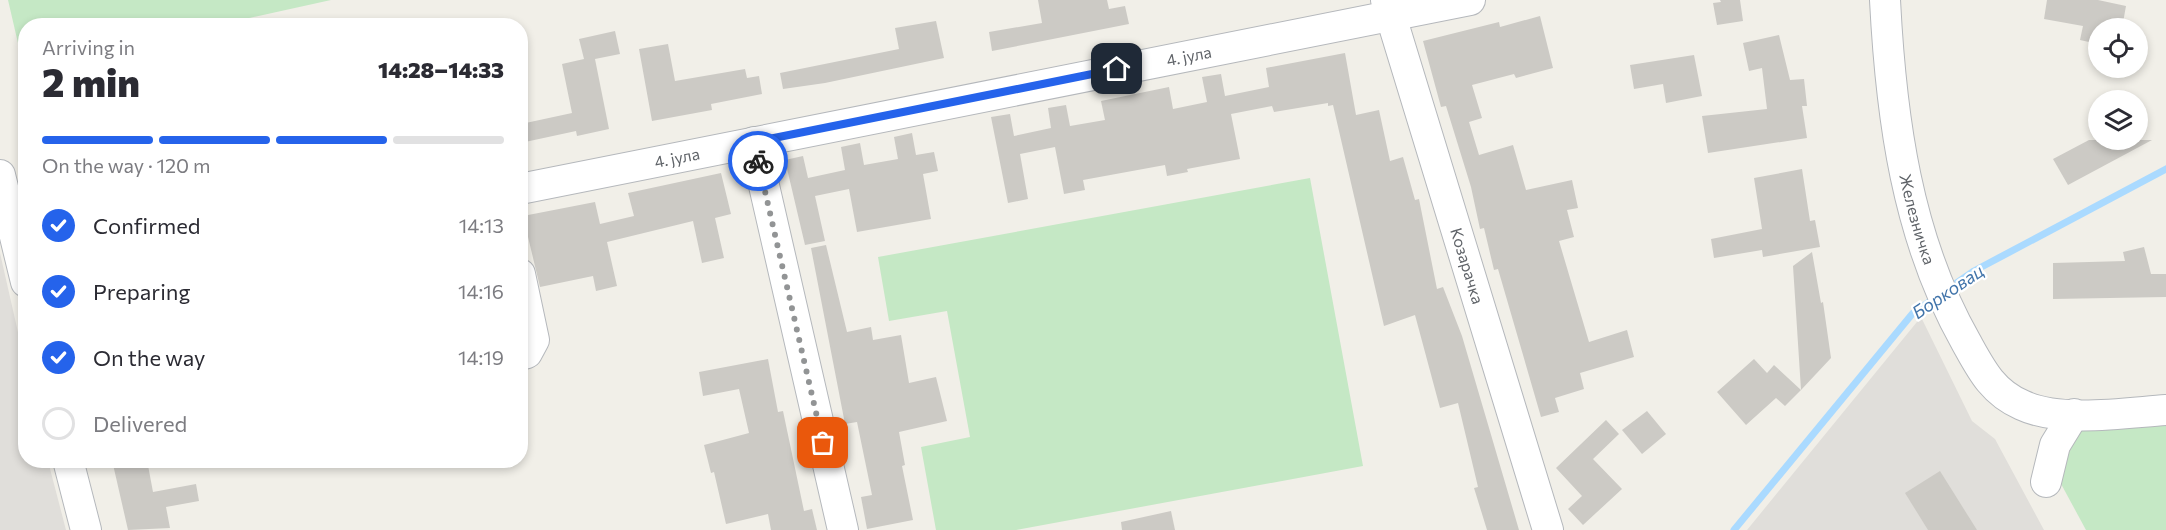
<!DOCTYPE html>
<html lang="en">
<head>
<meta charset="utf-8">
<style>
  :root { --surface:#fff; --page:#f7f7f7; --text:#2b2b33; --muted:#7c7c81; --line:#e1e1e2; --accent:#2563eb }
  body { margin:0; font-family:Commissioner,sans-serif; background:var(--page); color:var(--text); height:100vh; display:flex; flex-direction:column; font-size:22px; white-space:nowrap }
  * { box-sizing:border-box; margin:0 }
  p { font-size:20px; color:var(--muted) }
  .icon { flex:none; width:33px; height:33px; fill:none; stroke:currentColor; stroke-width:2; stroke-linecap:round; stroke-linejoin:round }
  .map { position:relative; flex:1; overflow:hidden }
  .side { position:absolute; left:18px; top:18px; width:510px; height:450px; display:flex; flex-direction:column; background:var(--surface); border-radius:24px; box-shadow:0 3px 9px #0003 }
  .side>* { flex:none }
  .tools { position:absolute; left:2088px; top:18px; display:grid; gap:12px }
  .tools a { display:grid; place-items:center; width:60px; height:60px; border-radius:50%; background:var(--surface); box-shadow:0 3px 9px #0003; font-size:30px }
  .pin { position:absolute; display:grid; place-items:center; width:51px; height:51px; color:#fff; margin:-26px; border-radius:12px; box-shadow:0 3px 9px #0006 }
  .courier { position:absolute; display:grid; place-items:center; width:60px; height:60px; margin:-30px; border:4px solid #2563eb; border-radius:50%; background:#fff; color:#222; box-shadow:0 2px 8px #0007 }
  .head em { font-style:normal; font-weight:800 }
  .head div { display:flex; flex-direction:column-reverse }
  .head { display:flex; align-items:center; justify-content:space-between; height:102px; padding:0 24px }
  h1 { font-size:39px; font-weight:800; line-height:45px }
  .bar { display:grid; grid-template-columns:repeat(4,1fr); gap:9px 6px; align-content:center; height:72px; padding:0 24px }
  .bar i { height:8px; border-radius:4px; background:var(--line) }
  .bar .active { background:var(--accent) }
  .bar p { grid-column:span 4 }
  ol { padding:0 24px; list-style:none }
  li { display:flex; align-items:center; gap:18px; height:66px }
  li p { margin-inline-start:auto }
  li .icon { padding:6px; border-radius:50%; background:var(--accent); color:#fff; stroke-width:4 }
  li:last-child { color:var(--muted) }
  li i { width:33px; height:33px; border:3px solid var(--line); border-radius:50% }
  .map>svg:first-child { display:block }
  .industrial { fill:#e0deda }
  .green { fill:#c5e8c5 }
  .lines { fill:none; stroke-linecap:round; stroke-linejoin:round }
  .stream { stroke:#aadaff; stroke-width:7 }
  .building { fill:#cccac5 }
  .minor-casing { stroke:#b5b8bc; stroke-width:32 }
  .minor { stroke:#fff; stroke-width:30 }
  .done { stroke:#929495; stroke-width:6; stroke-dasharray:0 10.8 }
  .route { stroke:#2563eb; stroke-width:8 }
  .labels { text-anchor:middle; stroke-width:4.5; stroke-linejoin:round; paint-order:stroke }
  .street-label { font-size:16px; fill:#5f6368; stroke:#fff }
  .water-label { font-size:18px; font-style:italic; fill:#4174aa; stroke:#fff }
</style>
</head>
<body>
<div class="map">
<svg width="2166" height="530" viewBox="0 0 2166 530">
  <rect width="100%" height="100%" fill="#f1efe8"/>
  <!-- industrial -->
  <g class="industrial">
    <path d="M 0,253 L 25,363 L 26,460 L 48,461 L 66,530 L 0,530 Z"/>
    <path d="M 1921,317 L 1972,421 L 1995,439 L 2044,530 L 1747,530 Z"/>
  </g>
  <!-- green -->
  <g class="green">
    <path d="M 8,0 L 331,0 L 218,25 L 26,26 L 24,69 Z"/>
    <path d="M 1310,178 L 1363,466 L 1016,530 L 936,530 L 921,447 L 970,437 L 947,311 L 889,321 L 878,257 Z"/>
    <path d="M 2166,423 L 2166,530 L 2086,530 L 2060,482 L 2078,424 Z"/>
  </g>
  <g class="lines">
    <!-- stream -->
    <g class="stream">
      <path d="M 1948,289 L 1974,271 L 2166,169"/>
      <path d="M 1734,530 L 1913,313 L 1936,297"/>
    </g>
  </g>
  <!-- building -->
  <g class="building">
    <path d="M 1038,0 L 1107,0 L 1109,9 L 1125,6 L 1129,24 L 992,51 L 989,32 L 1042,23 Z"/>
    <path d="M 1720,0 L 1740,0 L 1743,21 L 1717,25 L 1713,3 L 1721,2 Z"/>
    <path d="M 2047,0 L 2098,0 L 2126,6 L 2122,28 L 2098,28 L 2098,44 L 2080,40 L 2083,26 L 2044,19 Z"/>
    <path d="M 1540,16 L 1553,68 L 1516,78 L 1514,74 L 1472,85 L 1482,118 L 1469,122 L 1479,155 L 1513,145 L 1526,190 L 1572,180 L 1578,208 L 1567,210 L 1574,237 L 1559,241 L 1589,342 L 1627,330 L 1634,357 L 1580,373 L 1584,389 L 1555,398 L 1559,412 L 1541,417 L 1498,269 L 1494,270 L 1484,228 L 1480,229 L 1471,187 L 1446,106 L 1441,107 L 1423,41 L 1499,22 L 1500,27 Z"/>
    <path d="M 936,21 L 944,58 L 825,83 L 783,89 L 780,73 L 899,49 L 895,28 Z"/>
    <path d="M 615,31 L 620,54 L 595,59 L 609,129 L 577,136 L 576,131 L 525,142 L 521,124 L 572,113 L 562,64 L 584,59 L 579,39 Z"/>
    <path d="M 1779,35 L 1790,80 L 1804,79 L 1807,106 L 1802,106 L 1807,138 L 1708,153 L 1702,116 L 1767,109 L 1762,68 L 1749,71 L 1743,43 Z"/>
    <path d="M 668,44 L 675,81 L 745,69 L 747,78 L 759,76 L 762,94 L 711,104 L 712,110 L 652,121 L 639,49 Z"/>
    <path d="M 1345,53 L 1356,115 L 1379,110 L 1390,161 L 1403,157 L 1415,200 L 1419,199 L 1437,289 L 1443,287 L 1462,336 L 1519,530 L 1487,530 L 1474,488 L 1478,487 L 1458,403 L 1440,408 L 1415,315 L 1384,326 L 1333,105 L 1328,106 L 1328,103 L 1274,112 L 1272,106 L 1231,114 L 1240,159 L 1187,169 L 1188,172 L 1167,176 L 1165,165 L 1083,180 L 1085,190 L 1064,194 L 1055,147 L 1020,154 L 1028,199 L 1008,203 L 991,117 L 1010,114 L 1014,136 L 1051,128 L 1048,108 L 1066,105 L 1070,126 L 1105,120 L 1101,101 L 1169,87 L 1173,109 L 1207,102 L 1202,77 L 1221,74 L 1225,96 L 1269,87 L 1266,68 Z"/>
    <path d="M 1694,55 L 1702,96 L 1666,103 L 1663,84 L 1634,89 L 1630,65 Z"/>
    <path d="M 912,133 L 916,155 L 934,152 L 938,171 L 923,174 L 931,219 L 857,232 L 849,189 L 815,196 L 825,241 L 805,245 L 785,160 L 803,156 L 808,178 L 845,170 L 841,147 L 860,143 L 864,165 L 898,159 L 894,137 Z"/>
    <path d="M 2089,140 L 2152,140 L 2068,185 L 2053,159 Z"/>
    <path d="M 1802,169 L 1810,221 L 1815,220 L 1820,247 L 1763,257 L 1762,250 L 1714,258 L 1711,239 L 1762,229 L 1754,178 Z"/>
    <path d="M 721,173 L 731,214 L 715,218 L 724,258 L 702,263 L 693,221 L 607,242 L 617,286 L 596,291 L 593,276 L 540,287 L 523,216 L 595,202 L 600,224 L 634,216 L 628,193 Z"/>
    <path d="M 826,245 L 847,332 L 871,327 L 873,340 L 901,335 L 909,383 L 936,377 L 947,421 L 899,432 L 905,465 L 902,466 L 913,520 L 867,529 L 861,497 L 872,495 L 857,422 L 845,424 L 811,248 Z"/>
    <path d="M 2144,247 L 2151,274 L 2166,274 L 2166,297 L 2053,299 L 2053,263 L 2125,261 L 2123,252 Z"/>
    <path d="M 1812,252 L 1821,303 L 1823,302 L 1831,358 L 1801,390 L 1793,266 Z"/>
    <path d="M 768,359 L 778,412 L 783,411 L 804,511 L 812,509 L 817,530 L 771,530 L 768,514 L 726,524 L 714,472 L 711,473 L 704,445 L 749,433 L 739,389 L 703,396 L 699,372 Z"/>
    <path d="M 1754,359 L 1767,373 L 1774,365 L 1801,390 L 1785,406 L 1776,398 L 1746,425 L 1717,392 Z"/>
    <path d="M 1647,411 L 1666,434 L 1642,454 L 1622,430 Z"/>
    <path d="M 1606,420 L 1619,434 L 1593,459 L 1622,489 L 1583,525 L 1568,509 L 1582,496 L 1556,468 Z"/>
    <path d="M 112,460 L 147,460 L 153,492 L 196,484 L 199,501 L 166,507 L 170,528 L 128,530 Z"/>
    <path d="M 1940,471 L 1977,530 L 1928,530 L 1905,493 Z"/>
    <path d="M 1171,511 L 1175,530 L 1122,530 L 1121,522 Z"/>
  </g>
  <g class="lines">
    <defs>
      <g id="minor">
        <path id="s1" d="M 1386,0 L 1548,530"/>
        <path id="s2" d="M 1885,0 C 1891,118 1907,238 1966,342 C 1981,369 1992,392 2022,405 C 2060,423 2124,413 2166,410"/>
        <path d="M 754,142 L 843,530"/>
        <path d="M 0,175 L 26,282"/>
        <path id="s3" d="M 520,189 L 1470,0"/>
        <path d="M 520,274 L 534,340 L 527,353 L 520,355"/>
        <path d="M 68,460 L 86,530"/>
        <path d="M 2046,482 L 2055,445 L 2074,414"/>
      </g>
    </defs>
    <!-- minor casing -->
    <use href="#minor" class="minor-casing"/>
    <!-- minor -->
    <use href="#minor" class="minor"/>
  </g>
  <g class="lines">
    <!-- done -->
    <path class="done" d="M 758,161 L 823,443"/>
    <!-- route -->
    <path class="route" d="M 758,161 L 754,142 L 1117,69"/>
  </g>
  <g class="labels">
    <!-- street labels -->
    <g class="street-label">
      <text dy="6" stroke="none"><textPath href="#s3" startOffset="682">4. јула</textPath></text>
      <text dy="6" stroke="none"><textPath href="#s3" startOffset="160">4. јула</textPath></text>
      <text dy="6" stroke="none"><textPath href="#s2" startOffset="222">Железничка</textPath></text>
      <text dy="6" stroke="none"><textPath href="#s1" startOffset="278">Козарачка</textPath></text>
    </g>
    <!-- water labels -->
    <g class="water-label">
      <text transform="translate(1948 292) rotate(-34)" y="6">Борковац</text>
    </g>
  </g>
</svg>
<div class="tools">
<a><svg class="icon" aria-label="locate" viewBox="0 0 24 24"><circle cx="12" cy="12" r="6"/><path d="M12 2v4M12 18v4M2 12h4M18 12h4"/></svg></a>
<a><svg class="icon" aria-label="layers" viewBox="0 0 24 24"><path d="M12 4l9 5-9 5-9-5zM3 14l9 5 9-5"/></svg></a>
</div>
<div class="pin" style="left:823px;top:443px;background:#ea580c"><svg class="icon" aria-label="bag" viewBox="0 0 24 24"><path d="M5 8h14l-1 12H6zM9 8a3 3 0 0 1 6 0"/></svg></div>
<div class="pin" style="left:1117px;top:69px;background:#1f2937"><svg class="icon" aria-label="home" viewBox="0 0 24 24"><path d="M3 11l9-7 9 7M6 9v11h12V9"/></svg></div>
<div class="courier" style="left:758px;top:161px"><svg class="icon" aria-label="bike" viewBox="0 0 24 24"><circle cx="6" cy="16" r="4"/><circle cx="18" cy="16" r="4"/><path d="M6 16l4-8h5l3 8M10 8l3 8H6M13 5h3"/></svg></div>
<section class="side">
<div class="head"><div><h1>2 min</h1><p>Arriving in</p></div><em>14:28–14:33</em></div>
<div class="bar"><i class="active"></i><i class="active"></i><i class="active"></i><i></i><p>On the way · 120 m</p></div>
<ol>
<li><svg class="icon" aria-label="check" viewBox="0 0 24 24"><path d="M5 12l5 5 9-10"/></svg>Confirmed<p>14:13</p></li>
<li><svg class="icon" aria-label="check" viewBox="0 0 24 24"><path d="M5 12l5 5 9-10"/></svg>Preparing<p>14:16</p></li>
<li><svg class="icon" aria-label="check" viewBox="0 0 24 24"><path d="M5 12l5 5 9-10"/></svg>On the way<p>14:19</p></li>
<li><i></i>Delivered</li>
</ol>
</section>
</div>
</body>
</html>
